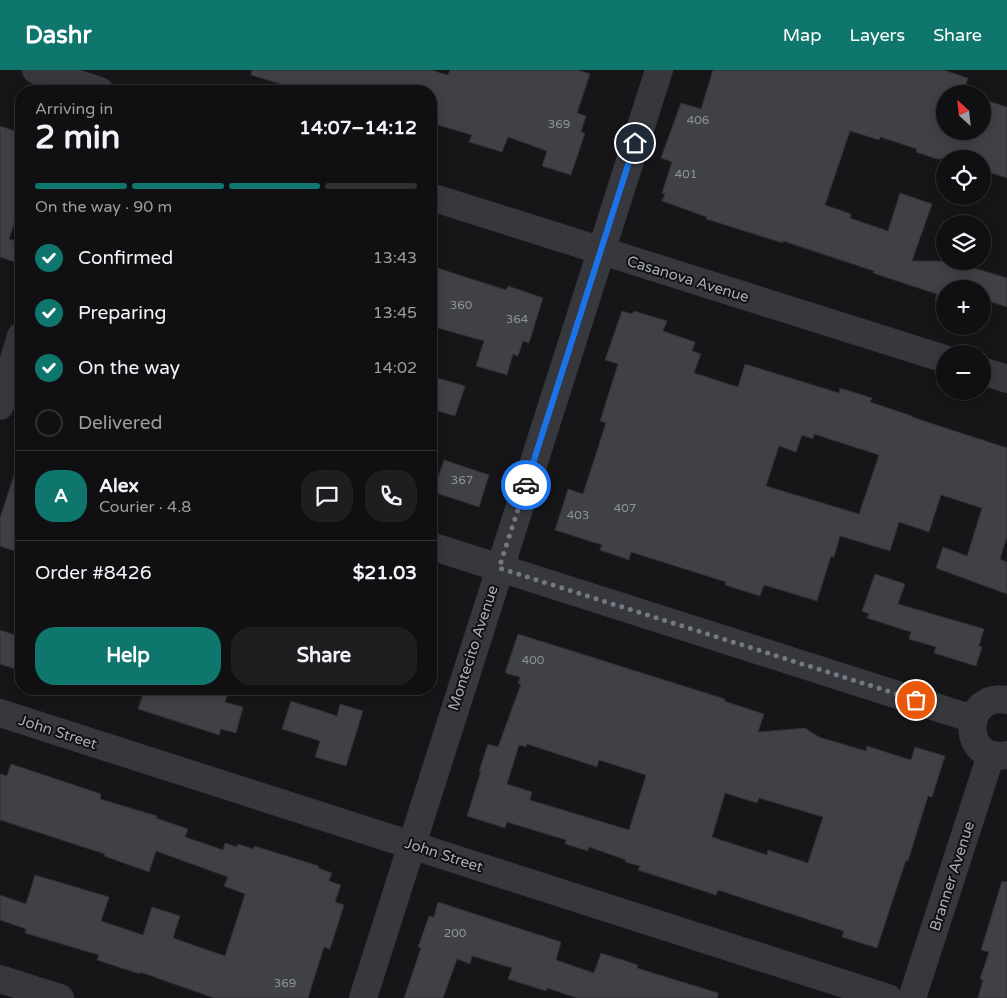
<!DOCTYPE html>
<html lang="en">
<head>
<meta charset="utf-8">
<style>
  :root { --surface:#101012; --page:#1e1e20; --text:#f1f3f6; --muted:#9c9d9f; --line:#303032; --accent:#0f766e }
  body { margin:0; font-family:"Varela Round",sans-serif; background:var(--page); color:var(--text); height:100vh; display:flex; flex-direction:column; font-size:19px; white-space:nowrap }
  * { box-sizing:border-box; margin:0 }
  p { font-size:16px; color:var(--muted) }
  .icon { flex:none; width:28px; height:28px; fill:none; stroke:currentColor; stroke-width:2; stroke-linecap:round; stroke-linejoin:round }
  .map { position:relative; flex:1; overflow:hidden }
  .sheet { position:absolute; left:15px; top:15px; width:422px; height:610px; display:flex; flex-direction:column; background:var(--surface); border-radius:20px; box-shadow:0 2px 12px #0003,0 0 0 1px var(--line) }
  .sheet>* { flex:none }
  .needle { width:32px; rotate:333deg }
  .controls { position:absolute; left:936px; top:15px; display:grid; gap:10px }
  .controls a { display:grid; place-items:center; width:55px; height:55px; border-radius:50%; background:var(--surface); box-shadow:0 2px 12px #0003,0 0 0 1px var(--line); font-size:25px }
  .pin { position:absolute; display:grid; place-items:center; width:42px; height:42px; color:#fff; margin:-21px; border:2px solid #fff; border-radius:50%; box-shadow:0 1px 5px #0007 }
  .courier { position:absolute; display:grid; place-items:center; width:50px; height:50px; margin:-25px; border:4px solid #1a73e8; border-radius:50%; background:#fff; color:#222; box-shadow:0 1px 6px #0007 }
  .headline em { font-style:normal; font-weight:700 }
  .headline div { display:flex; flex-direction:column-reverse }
  .headline { display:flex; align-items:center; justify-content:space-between; height:85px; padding:0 20px }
  h1 { font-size:32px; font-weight:700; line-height:38px }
  .bar { display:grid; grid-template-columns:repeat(4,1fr); gap:8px 5px; align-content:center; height:60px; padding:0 20px }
  .bar i { height:6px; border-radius:4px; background:var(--line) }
  .bar .active { background:var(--accent) }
  .bar p { grid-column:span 4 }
  .line { display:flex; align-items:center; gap:12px; padding:0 20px; border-top:1px solid var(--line) }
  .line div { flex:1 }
  .round { display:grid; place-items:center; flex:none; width:52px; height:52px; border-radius:20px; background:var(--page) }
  ol { padding:0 20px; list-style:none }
  li { display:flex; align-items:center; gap:15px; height:55px }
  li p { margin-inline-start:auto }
  li .icon { padding:5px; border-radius:50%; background:var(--accent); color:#fff; stroke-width:4 }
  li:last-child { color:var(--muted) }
  li i { width:28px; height:28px; border:2px solid var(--line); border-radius:50% }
  .primary-button { display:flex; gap:10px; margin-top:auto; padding:10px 20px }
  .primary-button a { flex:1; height:58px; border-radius:20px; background:var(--accent); color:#fff; font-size:20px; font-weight:700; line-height:58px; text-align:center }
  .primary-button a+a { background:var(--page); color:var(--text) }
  header { display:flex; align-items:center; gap:30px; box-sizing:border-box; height:70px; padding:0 25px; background:var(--accent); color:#fff }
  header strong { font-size:24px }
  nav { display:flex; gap:28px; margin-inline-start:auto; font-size:18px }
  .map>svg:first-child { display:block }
  .building { fill:#404145; stroke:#303034; fill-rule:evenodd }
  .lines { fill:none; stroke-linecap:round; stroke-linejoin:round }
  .minor { stroke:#37383d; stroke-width:28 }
  .done { stroke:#757880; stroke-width:5; stroke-dasharray:0 9 }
  .route { stroke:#1a73e8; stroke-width:6 }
  .labels { text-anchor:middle; stroke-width:4; stroke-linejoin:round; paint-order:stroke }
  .number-label { font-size:12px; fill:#8e929b }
  .street-label { font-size:15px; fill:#a8adb8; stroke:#111113 }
</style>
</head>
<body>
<header>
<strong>Dashr</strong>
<nav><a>Map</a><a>Layers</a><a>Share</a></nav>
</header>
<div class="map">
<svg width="1007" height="928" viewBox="0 0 1007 928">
  <rect width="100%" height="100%" fill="#161618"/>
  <!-- building -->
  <g class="building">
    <path d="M 252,0 L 431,0 L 448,5 L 450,0 L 578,0 L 590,4 L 577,43 L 586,46 L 581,62 L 585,63 L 571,105 L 542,96 L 547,81 L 508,67 L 502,82 L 469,72 L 472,65 L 431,53 L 431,21 L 363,21 L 342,15 L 340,21 L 304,21 L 251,5 Z"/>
    <path d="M 713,0 L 943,0 L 968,8 L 964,19 L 970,20 L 969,24 L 945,24 L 945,61 L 982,61 L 982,29 L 1007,37 L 1007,108 L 982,100 L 982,89 L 937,89 L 916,82 L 917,79 L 880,67 L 879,70 L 850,61 L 825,135 L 851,144 L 850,148 L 888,161 L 900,123 L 932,134 L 912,191 L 951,191 L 1007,208 L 1007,237 L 982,229 L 982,219 L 945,219 L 945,234 L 935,231 L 937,224 L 873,203 L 874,201 L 783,171 L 783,173 L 706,149 L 707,147 L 662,131 L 665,124 L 662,123 L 672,92 L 661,88 L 681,33 L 701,39 Z"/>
    <path d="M 0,56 L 21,63 L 21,132 L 9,169 L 21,173 L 21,194 L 0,187 Z"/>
    <path d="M 431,196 L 506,220 L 508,216 L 543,228 L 529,273 L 523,271 L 518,286 L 513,284 L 507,305 L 476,296 L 484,271 L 431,256 Z"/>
    <path d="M 622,241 L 632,244 L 634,241 L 667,251 L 663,261 L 695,272 L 692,281 L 701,284 L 694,303 L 738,317 L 745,294 L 839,323 L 840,318 L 872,328 L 870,332 L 912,346 L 912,347 L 1007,378 L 1007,467 L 1000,489 L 1007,492 L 1007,524 L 936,498 L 943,477 L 967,486 L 982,438 L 941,425 L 929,462 L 899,452 L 890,481 L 840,466 L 834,487 L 831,486 L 817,531 L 764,515 L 760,526 L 725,515 L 726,512 L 631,482 L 629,490 L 600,480 L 602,475 L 555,460 L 568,419 L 583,424 L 606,353 L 600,351 L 618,294 L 605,290 ZM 814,364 L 879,385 L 859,444 L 766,416 L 779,376 L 796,382 L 802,365 L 813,369 Z"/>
    <path d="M 431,306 L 465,316 L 455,346 L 431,339 Z"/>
    <path d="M 444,390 L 489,405 L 479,437 L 433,422 Z"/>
    <path d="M 17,396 L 21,396 L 21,483 L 0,476 L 0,448 Z"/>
    <path d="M 875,504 L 905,514 L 898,534 L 984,559 L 979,576 L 982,577 L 976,596 L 934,583 L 936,577 L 909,569 L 911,562 L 867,548 L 869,544 L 862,541 Z"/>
    <path d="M 0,560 L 21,567 L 21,601 L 0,594 Z"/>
    <path d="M 518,564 L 725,629 L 724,631 L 764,644 L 758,662 L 805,658 L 819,667 L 866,681 L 867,676 L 911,690 L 915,677 L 945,686 L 932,727 L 928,726 L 908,791 L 906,790 L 877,878 L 842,867 L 844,861 L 831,857 L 718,820 L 716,825 L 638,800 L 640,796 L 625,792 L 626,790 L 589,777 L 588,781 L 565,774 L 566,770 L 507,752 L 505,758 L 467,746 L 481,701 L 479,701 L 488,674 L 498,677 L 521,614 L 518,614 L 520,607 L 505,603 ZM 527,674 L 597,697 L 599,690 L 646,705 L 629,760 L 530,730 L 532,722 L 507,714 L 519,675 L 526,677 ZM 725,723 L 757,733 L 759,728 L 823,747 L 808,793 L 768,780 L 767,785 L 712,767 Z"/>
    <path d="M 145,619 L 229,619 L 225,632 L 243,637 L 236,663 L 221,659 L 219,665 L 138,639 Z"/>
    <path d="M 291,631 L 337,646 L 340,634 L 363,641 L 346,696 L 315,687 L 320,671 L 282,659 Z"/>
    <path d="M 11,694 L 101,724 L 100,729 L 157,746 L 156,748 L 188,759 L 185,767 L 223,780 L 225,773 L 237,777 L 238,774 L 254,779 L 254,776 L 319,796 L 318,798 L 332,803 L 329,811 L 341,815 L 335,832 L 344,835 L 330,879 L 324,877 L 308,928 L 214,928 L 140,902 L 140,904 L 97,890 L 99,885 L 25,863 L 26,859 L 0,850 L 0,825 L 26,834 L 35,805 L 109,827 L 101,851 L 143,865 L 152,837 L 180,846 L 173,868 L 225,886 L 245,824 L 224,816 L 228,807 L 156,781 L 149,802 L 104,786 L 105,784 L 0,750 L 0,704 L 7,706 Z"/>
    <path d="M 1002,811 L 1007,812 L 1007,928 L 978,928 L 983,910 L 980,909 L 989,882 L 981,880 Z"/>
    <path d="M 438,832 L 561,872 L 556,890 L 594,903 L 601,883 L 638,895 L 637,898 L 718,923 L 717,928 L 577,928 L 547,918 L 546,921 L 508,909 L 512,898 L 472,886 L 470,894 L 457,889 L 443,928 L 404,928 L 421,878 L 418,877 L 429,846 L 434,847 Z"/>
  </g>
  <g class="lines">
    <!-- minor -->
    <g class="minor">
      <path d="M 36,0 L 100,21"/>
      <path d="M 431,127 L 945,289"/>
      <path d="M 982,301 L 1007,309"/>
      <path d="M 0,336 L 21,266"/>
      <path d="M 431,476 L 973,649"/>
      <path d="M 1007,630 C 962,621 960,694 1007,685"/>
      <path d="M 0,643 L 888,928"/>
      <path d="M 0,909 L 60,928"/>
      <path d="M 363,928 L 659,0"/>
      <path d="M 912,928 L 991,685"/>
    </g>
  </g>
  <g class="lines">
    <!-- done -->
    <path class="done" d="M 526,415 L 499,498 L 916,630"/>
    <!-- route -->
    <path class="route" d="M 526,415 L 635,73"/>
  </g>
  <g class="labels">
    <!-- number labels -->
    <g class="number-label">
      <text x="698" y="54">406</text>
      <text x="559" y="58">369</text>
      <text x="686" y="108">401</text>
      <text x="461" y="239">360</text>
      <text x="517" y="253">364</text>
      <text x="462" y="414">367</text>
      <text x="625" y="442">407</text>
      <text x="578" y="449">403</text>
      <text x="533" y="594">400</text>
      <text x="455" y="867">200</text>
      <text x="285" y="917">369</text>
    </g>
    <!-- street labels -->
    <g class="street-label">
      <text transform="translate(688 209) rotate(17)" y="5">Casanova Avenue</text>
      <text transform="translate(473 578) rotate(-72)" y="5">Montecito Avenue</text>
      <text transform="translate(58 662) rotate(18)" y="5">John Street</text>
      <text transform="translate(444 785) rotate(18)" y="5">John Street</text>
      <text transform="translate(952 806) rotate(-72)" y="5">Branner Avenue</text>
    </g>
  </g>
</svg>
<div class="controls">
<a><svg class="needle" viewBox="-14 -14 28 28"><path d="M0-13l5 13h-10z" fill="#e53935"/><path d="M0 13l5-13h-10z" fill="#9c9d9f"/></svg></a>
<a><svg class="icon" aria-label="locate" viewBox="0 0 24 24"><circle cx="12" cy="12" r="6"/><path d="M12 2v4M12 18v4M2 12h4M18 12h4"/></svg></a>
<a><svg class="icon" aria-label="layers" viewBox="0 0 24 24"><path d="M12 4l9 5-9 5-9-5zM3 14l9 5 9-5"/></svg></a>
<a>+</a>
<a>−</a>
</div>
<div class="pin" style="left:916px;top:630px;background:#ea580c"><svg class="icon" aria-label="bag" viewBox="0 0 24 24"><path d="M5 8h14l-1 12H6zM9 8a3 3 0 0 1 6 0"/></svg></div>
<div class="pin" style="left:635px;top:73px;background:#1f2937"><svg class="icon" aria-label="home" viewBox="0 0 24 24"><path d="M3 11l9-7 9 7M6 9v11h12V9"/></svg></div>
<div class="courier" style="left:526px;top:415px"><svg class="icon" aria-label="car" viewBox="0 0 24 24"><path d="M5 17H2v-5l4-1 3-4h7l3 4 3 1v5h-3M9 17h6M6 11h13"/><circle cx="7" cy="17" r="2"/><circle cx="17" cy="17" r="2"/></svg></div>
<section class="sheet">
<div class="headline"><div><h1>2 min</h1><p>Arriving in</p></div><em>14:07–14:12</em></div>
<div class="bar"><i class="active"></i><i class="active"></i><i class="active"></i><i></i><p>On the way · 90 m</p></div>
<ol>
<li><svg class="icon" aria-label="check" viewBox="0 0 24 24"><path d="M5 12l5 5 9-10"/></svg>Confirmed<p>13:43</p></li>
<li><svg class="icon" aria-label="check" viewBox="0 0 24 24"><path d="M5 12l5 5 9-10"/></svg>Preparing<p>13:45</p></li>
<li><svg class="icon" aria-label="check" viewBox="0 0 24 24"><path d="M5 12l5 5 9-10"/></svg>On the way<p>14:02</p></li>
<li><i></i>Delivered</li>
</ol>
<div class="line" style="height:90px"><b class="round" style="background:var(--accent);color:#fff">A</b><div><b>Alex</b><p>Courier · 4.8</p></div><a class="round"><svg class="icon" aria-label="chat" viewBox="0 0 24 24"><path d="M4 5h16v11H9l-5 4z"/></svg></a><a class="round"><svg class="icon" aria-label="phone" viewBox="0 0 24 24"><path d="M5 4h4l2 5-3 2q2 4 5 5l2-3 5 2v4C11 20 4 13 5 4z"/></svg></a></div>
<div class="line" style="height:65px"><div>Order #8426</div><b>$21.03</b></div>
<div class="primary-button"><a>Help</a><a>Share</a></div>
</section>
</div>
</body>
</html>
